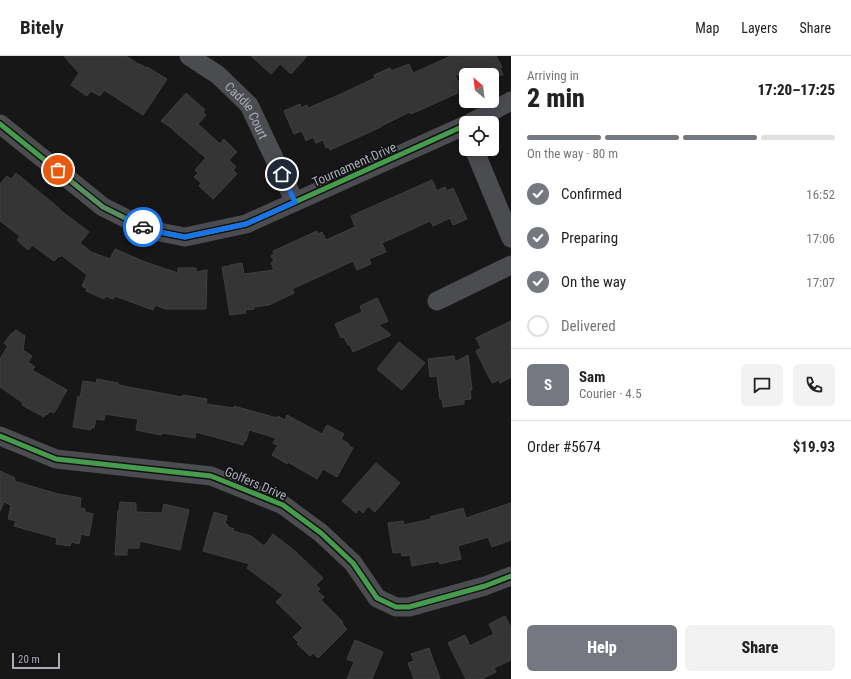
<!DOCTYPE html>
<html lang="en">
<head>
<meta charset="utf-8">
<style>
  :root { --surface:#fff; --page:#f2f2f2; --text:#222; --muted:#767676; --line:#e0e0e0; --accent:#757880 }
  body { margin:0; font-family:"Roboto Condensed",sans-serif; background:var(--page); color:var(--text); height:100vh; display:flex; flex-direction:column; font-size:15px; white-space:nowrap }
  * { box-sizing:border-box; margin:0 }
  p { font-size:13px; color:var(--muted) }
  .icon { flex:none; width:22px; height:22px; fill:none; stroke:currentColor; stroke-width:2; stroke-linecap:round; stroke-linejoin:round }
  .map { position:relative; flex:1; overflow:hidden }
  .details { display:flex; flex-direction:column; background:var(--surface); width:340px }
  .details>* { flex:none }
  .needle { width:26px; rotate:332deg }
  .tools { position:absolute; left:459px; top:12px; display:grid; gap:8px }
  .tools a { display:grid; place-items:center; width:40px; height:40px; border-radius:6px; background:var(--surface); box-shadow:0 2px 10px #0003; font-size:20px }
  .scale { position:absolute; left:12px; bottom:10px; width:48px; box-sizing:border-box; padding-left:4px; border:2px solid #a8adb8; border-top:0; font-size:11px; line-height:14px; white-space:nowrap; color:#a8adb8; -webkit-text-stroke:3px #111113; paint-order:stroke }
  .pin { position:absolute; display:grid; place-items:center; width:34px; height:34px; color:#fff; margin:-17px; border:2px solid #fff; border-radius:50%; box-shadow:0 1px 4px #0007 }
  .courier { position:absolute; display:grid; place-items:center; width:40px; height:40px; margin:-20px; border:3px solid #1a73e8; border-radius:50%; background:#fff; color:#222; box-shadow:0 1px 5px #0007 }
  .summary em { font-style:normal; font-weight:800 }
  .summary div { display:flex; flex-direction:column-reverse }
  .summary { display:flex; align-items:center; justify-content:space-between; height:68px; padding:0 16px }
  h1 { font-size:26px; font-weight:800; line-height:30px }
  .bar { display:grid; grid-template-columns:repeat(4,1fr); gap:6px 4px; align-content:center; height:48px; padding:0 16px }
  .bar i { height:5px; border-radius:3px; background:var(--line) }
  .bar .on { background:var(--accent) }
  .bar p { grid-column:span 4 }
  .line { display:flex; align-items:center; gap:10px; padding:0 16px; border-top:1px solid var(--line) }
  .line div { flex:1 }
  .round { display:grid; place-items:center; flex:none; width:42px; height:42px; border-radius:6px; background:var(--page) }
  ol { padding:0 16px; list-style:none }
  li { display:flex; align-items:center; gap:12px; height:44px }
  li p { margin-inline-start:auto }
  li .icon { padding:4px; border-radius:50%; background:var(--accent); color:#fff; stroke-width:4 }
  li:last-child { color:var(--muted) }
  li i { width:22px; height:22px; border:2px solid var(--line); border-radius:50% }
  .cta { display:flex; gap:8px; margin-top:auto; padding:8px 16px }
  .cta a { flex:1; height:46px; border-radius:6px; background:var(--accent); color:#fff; font-size:16px; font-weight:800; line-height:46px; text-align:center }
  .cta a+a { background:var(--page); color:var(--text) }
  header { display:flex; align-items:center; gap:24px; box-sizing:border-box; height:56px; padding:0 20px; background:var(--surface); border-bottom:1px solid var(--line) }
  header strong { font-size:19px }
  nav { display:flex; gap:22px; margin-inline-start:auto; font-size:14px }
  main { display:flex; flex:1; min-height:0 }
  .map>svg:first-child { display:block }
  .building { fill:#353536; stroke:#3f4043 }
  .lines { fill:none; stroke-linecap:round; stroke-linejoin:round }
  .street { stroke:#4b4c50; stroke-width:19 }
  .cycleway-casing { stroke:#111113; stroke-width:8 }
  .cycleway { stroke:#469c4c; stroke-width:5 }
  .done { stroke:#757880; stroke-width:4; stroke-dasharray:0 7.2 }
  .route { stroke:#1a73e8; stroke-width:5 }
  .labels { text-anchor:middle; stroke-width:3; stroke-linejoin:round; paint-order:stroke }
  .street-label { font-size:13px; fill:#a8adb8; stroke:#111113 }
</style>
</head>
<body>
<header>
<strong>Bitely</strong>
<nav><a>Map</a><a>Layers</a><a>Share</a></nav>
</header>
<main>
<div class="map">
<svg width="511" height="623" viewBox="0 0 511 623">
  <rect width="100%" height="100%" fill="#171717"/>
  <!-- building -->
  <g class="building">
    <path d="M 64,0 L 126,0 L 140,9 L 140,8 L 147,12 L 147,11 L 167,23 L 143,59 L 104,34 L 100,40 L 91,35 L 87,40 L 71,29 L 79,17 Z"/>
    <path d="M 251,0 L 307,0 L 291,18 L 280,8 L 271,18 Z"/>
    <path d="M 451,0 L 496,0 L 502,11 L 500,12 L 503,19 L 455,19 L 461,32 L 457,34 L 458,37 L 411,58 L 410,56 L 381,70 L 381,71 L 330,94 L 329,91 L 326,92 L 323,84 L 316,87 L 313,81 L 306,85 L 302,75 L 294,78 L 284,55 L 300,48 L 301,52 L 307,49 L 308,52 L 341,38 L 375,22 L 374,19 L 390,12 L 391,15 L 409,8 L 413,17 Z"/>
    <path d="M 186,37 L 205,54 L 203,56 L 206,59 L 198,68 L 220,88 L 224,83 L 237,96 L 229,104 L 236,111 L 233,114 L 237,118 L 213,143 L 199,130 L 201,127 L 194,121 L 198,117 L 195,114 L 206,102 L 173,74 L 173,73 L 161,65 Z"/>
    <path d="M 16,117 L 60,153 L 60,154 L 89,176 L 80,187 L 91,196 L 110,203 L 115,193 L 145,206 L 178,217 L 178,212 L 196,212 L 196,216 L 207,214 L 206,253 L 166,253 L 155,249 L 153,254 L 115,240 L 113,243 L 106,240 L 104,243 L 86,235 L 87,233 L 82,230 L 87,219 L 61,199 L 60,201 L 59,200 L 54,205 L 32,189 L 28,194 L 17,184 L 20,180 L 0,165 L 0,128 L 7,120 L 11,123 Z"/>
    <path d="M 432,124 L 437,135 L 445,131 L 447,135 L 453,132 L 467,163 L 453,169 L 450,162 L 433,170 L 430,165 L 382,187 L 386,196 L 369,203 L 371,208 L 357,214 L 353,205 L 292,233 L 294,237 L 269,249 L 254,251 L 254,253 L 245,254 L 246,257 L 230,259 L 222,211 L 230,210 L 230,209 L 242,207 L 244,218 L 274,214 L 271,207 L 274,205 L 271,200 L 274,198 L 273,195 L 317,175 L 318,178 L 322,176 L 326,184 L 355,171 L 351,160 Z"/>
    <path d="M 377,242 L 388,265 L 379,269 L 391,279 L 371,288 L 353,296 L 350,289 L 348,289 L 344,281 L 341,282 L 335,268 L 362,256 L 360,250 Z"/>
    <path d="M 511,265 L 511,321 L 500,327 L 499,324 L 492,327 L 476,295 L 481,292 L 476,282 Z"/>
    <path d="M 16,274 L 25,280 L 23,294 L 32,300 L 28,306 L 35,311 L 32,314 L 67,334 L 54,357 L 50,355 L 47,359 L 46,358 L 44,361 L 22,349 L 23,347 L 0,331 L 0,303 L 8,290 L 4,287 L 10,279 Z"/>
    <path d="M 399,286 L 425,307 L 402,334 L 377,313 Z"/>
    <path d="M 468,299 L 472,334 L 470,334 L 471,343 L 464,344 L 464,348 L 443,351 L 442,343 L 440,343 L 437,320 L 430,321 L 428,303 L 454,300 L 455,306 Z"/>
    <path d="M 97,323 L 118,327 L 118,329 L 182,341 L 183,339 L 207,343 L 206,348 L 234,352 L 234,350 L 277,362 L 278,360 L 285,364 L 287,359 L 322,378 L 327,369 L 344,378 L 341,383 L 349,388 L 348,389 L 353,392 L 337,421 L 323,413 L 317,423 L 288,406 L 287,408 L 272,399 L 278,389 L 273,387 L 276,382 L 249,374 L 246,385 L 244,385 L 243,389 L 196,376 L 195,382 L 162,377 L 161,379 L 136,374 L 138,363 L 105,358 L 104,364 L 96,363 L 94,372 L 91,371 L 91,374 L 73,371 L 78,340 L 80,342 L 83,325 L 96,327 Z"/>
    <path d="M 376,407 L 400,427 L 375,456 L 368,450 L 363,457 L 359,453 L 356,457 L 342,445 Z"/>
    <path d="M 0,415 L 15,422 L 14,425 L 58,438 L 81,442 L 80,452 L 85,453 L 85,456 L 93,458 L 89,480 L 81,478 L 79,488 L 71,486 L 70,490 L 56,488 L 57,482 L 14,470 L 16,465 L 8,463 L 11,449 L 4,446 L 0,455 Z"/>
    <path d="M 120,446 L 136,447 L 136,456 L 162,457 L 164,448 L 189,454 L 180,494 L 140,485 L 139,492 L 127,492 L 127,499 L 115,499 L 118,455 L 119,455 Z"/>
    <path d="M 511,447 L 511,484 L 492,491 L 488,481 L 458,490 L 461,503 L 440,508 L 439,505 L 412,510 L 410,499 L 402,500 L 401,496 L 393,497 L 388,467 L 403,465 L 404,469 L 431,463 L 430,461 L 463,452 L 466,462 Z"/>
    <path d="M 214,456 L 227,460 L 225,468 L 228,469 L 228,471 L 234,473 L 233,475 L 251,480 L 264,490 L 273,478 L 296,496 L 323,522 L 316,529 L 320,533 L 317,535 L 324,541 L 321,544 L 341,564 L 343,567 L 342,568 L 347,573 L 318,602 L 313,597 L 310,600 L 297,588 L 299,587 L 293,581 L 303,572 L 276,546 L 283,539 L 247,512 L 250,508 L 203,495 Z"/>
    <path d="M 505,560 L 511,572 L 511,604 L 494,612 L 496,616 L 482,623 L 466,623 L 448,587 L 465,579 L 470,590 L 494,578 L 489,568 Z"/>
    <path d="M 355,584 L 383,596 L 372,623 L 347,623 L 354,606 L 347,603 Z"/>
    <path d="M 429,592 L 440,623 L 414,623 L 408,607 L 414,605 L 411,598 Z"/>
  </g>
  <g class="lines">
    <!-- street -->
    <g class="street">
      <path id="s1" d="M 189,0 L 218,19 L 249,49 L 295,146"/>
      <path d="M 470,67 L 511,45"/>
      <path d="M 0,68 L 103,151 L 149,174 L 185,181 L 246,168 L 466,69"/>
      <path d="M 474,93 L 511,182"/>
      <path d="M 437,245 L 511,209"/>
      <path d="M 0,380 L 56,403 L 211,420 L 283,449 L 321,477 L 353,507 L 377,542 L 396,551 L 409,551 L 485,530 L 511,520"/>
    </g>
    <defs>
      <g id="cycleway">
        <path d="M 0,68 L 103,151 L 149,174 L 185,181 L 246,168 L 466,69"/>
        <path d="M 0,380 L 56,403 L 211,420 L 283,449 L 321,477 L 353,507 L 377,542 L 396,551 L 409,551 L 485,530 L 511,520"/>
      </g>
    </defs>
    <!-- cycleway casing -->
    <use href="#cycleway" class="cycleway-casing"/>
    <!-- cycleway -->
    <use href="#cycleway" class="cycleway"/>
  </g>
  <g class="lines">
    <!-- done -->
    <path class="done" d="M 58,114 L 103,151 L 143,171"/>
    <!-- route -->
    <path class="route" d="M 143,171 L 149,174 L 185,181 L 246,168 L 295,146 L 282,118"/>
  </g>
  <g class="labels">
    <!-- street labels -->
    <g class="street-label">
      <text dy="5" stroke="none"><textPath href="#s1" startOffset="81">Caddie Court</textPath></text>
      <text transform="translate(354 108) rotate(-24)" y="5">Tournament Drive</text>
      <text transform="translate(256 427) rotate(23)" y="5">Golfers Drive</text>
    </g>
  </g>
</svg>
<div class="tools">
<a><svg class="needle" viewBox="-14 -14 28 28"><path d="M0-13l5 13h-10z" fill="#e53935"/><path d="M0 13l5-13h-10z" fill="#767676"/></svg></a>
<a><svg class="icon" aria-label="locate" viewBox="0 0 24 24"><circle cx="12" cy="12" r="6"/><path d="M12 2v4M12 18v4M2 12h4M18 12h4"/></svg></a>
</div>
<div class="scale">20 m</div>
<div class="pin" style="left:58px;top:114px;background:#ea580c"><svg class="icon" aria-label="bag" viewBox="0 0 24 24"><path d="M5 8h14l-1 12H6zM9 8a3 3 0 0 1 6 0"/></svg></div>
<div class="pin" style="left:282px;top:118px;background:#1f2937"><svg class="icon" aria-label="home" viewBox="0 0 24 24"><path d="M3 11l9-7 9 7M6 9v11h12V9"/></svg></div>
<div class="courier" style="left:143px;top:171px"><svg class="icon" aria-label="car" viewBox="0 0 24 24"><path d="M5 17H2v-5l4-1 3-4h7l3 4 3 1v5h-3M9 17h6M6 11h13"/><circle cx="7" cy="17" r="2"/><circle cx="17" cy="17" r="2"/></svg></div>
</div>
<section class="details">
<div class="summary"><div><h1>2 min</h1><p>Arriving in</p></div><em>17:20–17:25</em></div>
<div class="bar"><i class="on"></i><i class="on"></i><i class="on"></i><i></i><p>On the way · 80 m</p></div>
<ol>
<li><svg class="icon" aria-label="check" viewBox="0 0 24 24"><path d="M5 12l5 5 9-10"/></svg>Confirmed<p>16:52</p></li>
<li><svg class="icon" aria-label="check" viewBox="0 0 24 24"><path d="M5 12l5 5 9-10"/></svg>Preparing<p>17:06</p></li>
<li><svg class="icon" aria-label="check" viewBox="0 0 24 24"><path d="M5 12l5 5 9-10"/></svg>On the way<p>17:07</p></li>
<li><i></i>Delivered</li>
</ol>
<div class="line" style="height:72px"><b class="round" style="background:var(--accent);color:#fff">S</b><div><b>Sam</b><p>Courier · 4.5</p></div><a class="round"><svg class="icon" aria-label="chat" viewBox="0 0 24 24"><path d="M4 5h16v11H9l-5 4z"/></svg></a><a class="round"><svg class="icon" aria-label="phone" viewBox="0 0 24 24"><path d="M5 4h4l2 5-3 2q2 4 5 5l2-3 5 2v4C11 20 4 13 5 4z"/></svg></a></div>
<div class="line" style="height:52px"><div>Order #5674</div><b>$19.93</b></div>
<div class="cta"><a>Help</a><a>Share</a></div>
</section>
</main>
</body>
</html>
